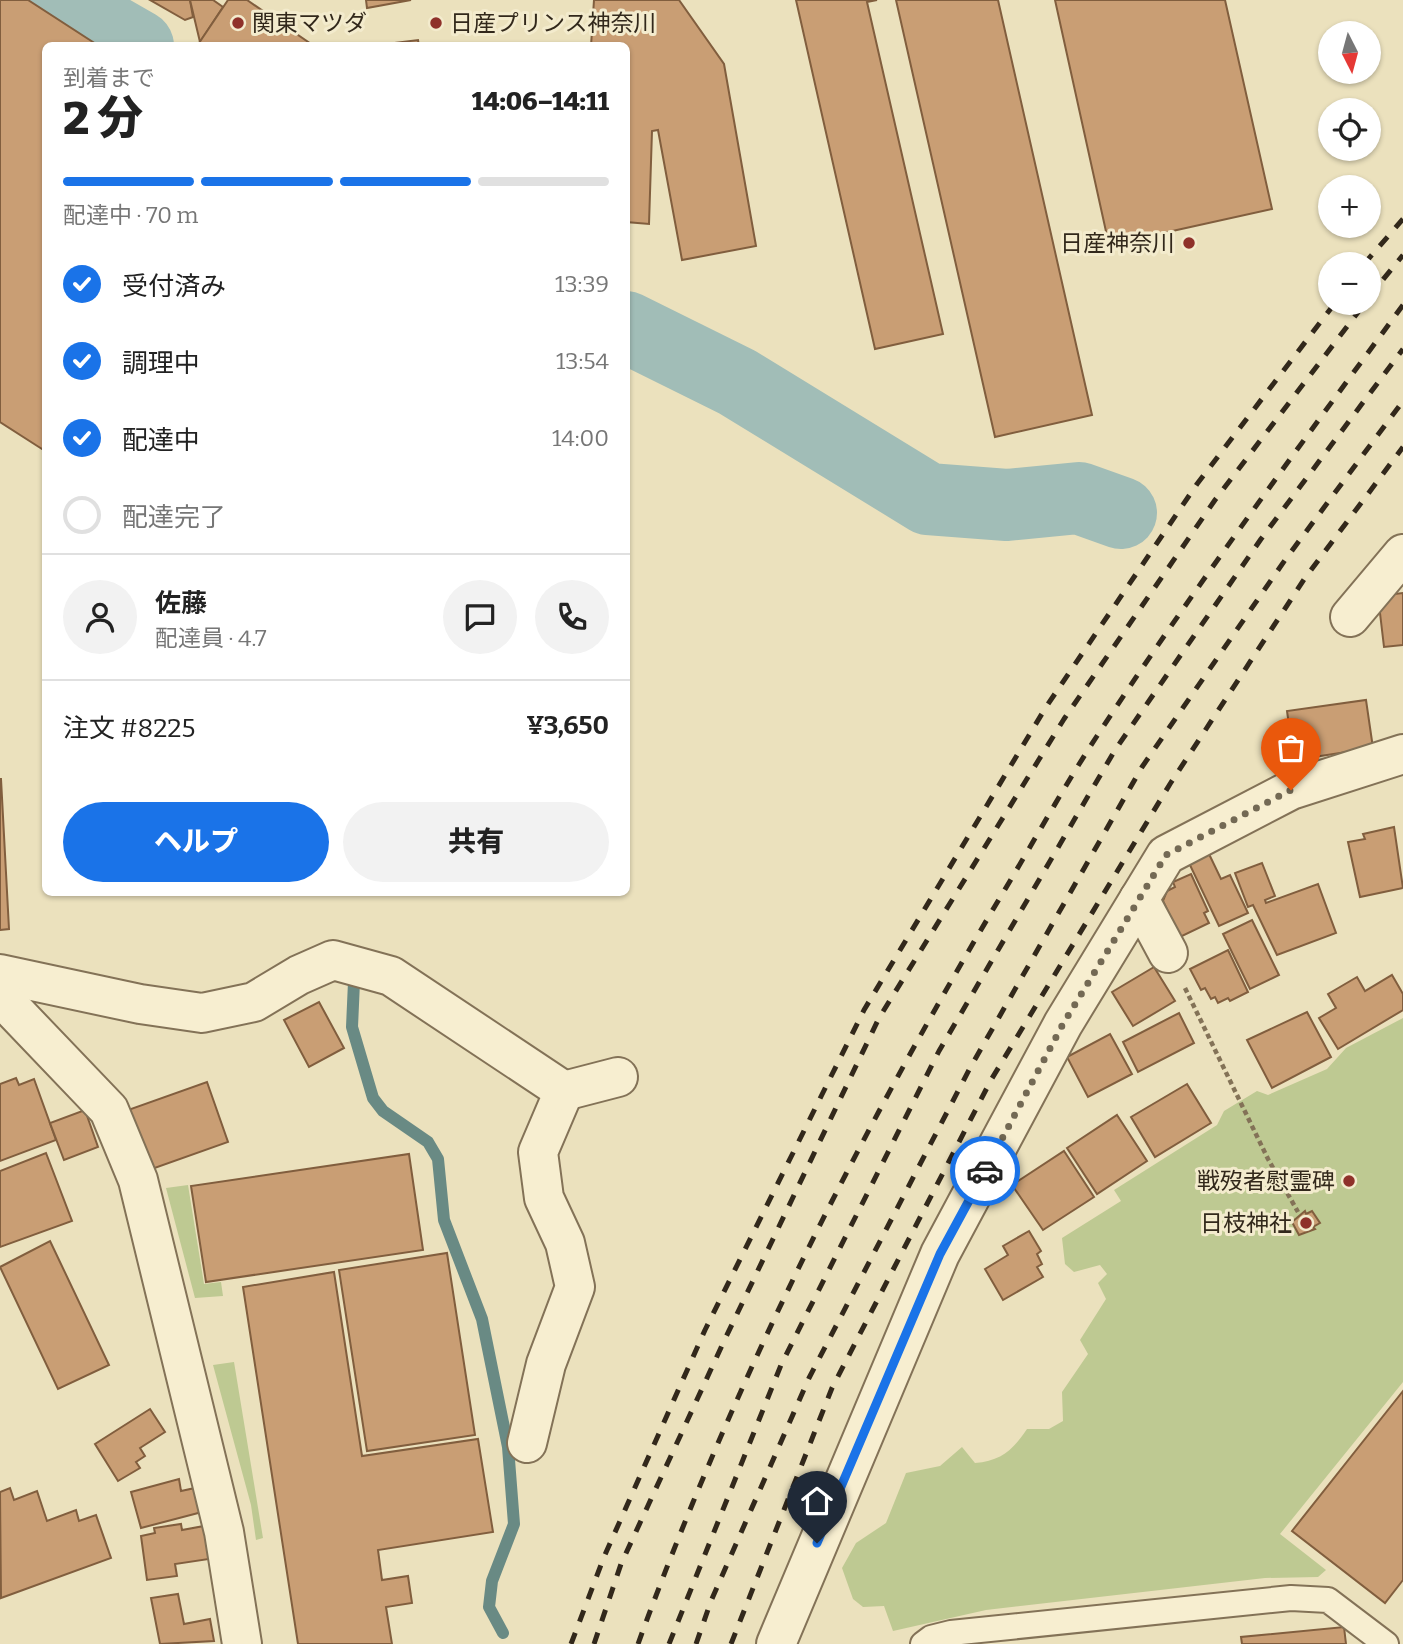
<!DOCTYPE html>
<html lang="ja">
<head>
<meta charset="utf-8">
<style>
  :root { --surface:#fff; --page:#f2f2f2; --text:#222; --muted:#767676; --line:#e0e0e0; --accent:#1a73e8 }
  body { margin:0; font-family:Bitter,"Noto Sans JP",serif; background:var(--page); color:var(--text); height:100vh; display:flex; flex-direction:column; font-size:26px; white-space:nowrap }
  * { box-sizing:border-box; margin:0 }
  p { font-size:23px; color:var(--muted) }
  .icon { flex:none; width:38px; height:38px; fill:none; stroke:currentColor; stroke-width:2; stroke-linecap:round; stroke-linejoin:round }
  .map { position:relative; flex:1; overflow:hidden }
  .side { position:absolute; left:42px; top:42px; width:588px; height:854px; display:flex; flex-direction:column; background:var(--surface); border-radius:10px; box-shadow:0 2px 5px #0004 }
  .side>* { flex:none }
  .needle { width:46px; rotate:174deg }
  .tools { position:absolute; left:1318px; top:21px; display:grid; gap:14px }
  .tools a { display:grid; place-items:center; width:63px; height:63px; border-radius:50%; background:var(--surface); box-shadow:0 2px 5px #0004; font-size:35px }
  .pin { position:absolute; display:grid; place-items:center; width:60px; height:60px; color:#fff; margin:-72px -30px; border-radius:50% 50% 50% 0; rotate:-45deg; box-shadow:0 0 7px #0007 }
  .pin .icon { rotate:45deg }
  .courier { position:absolute; display:grid; place-items:center; width:70px; height:70px; margin:-35px; border:5px solid #1a73e8; border-radius:50%; background:#fff; color:#222; box-shadow:0 2px 9px #0007 }
  .summary em { font-style:normal; font-weight:800 }
  .summary div { display:flex; flex-direction:column-reverse }
  .summary { display:flex; align-items:center; justify-content:space-between; height:119px; padding:0 21px }
  h1 { font-size:46px; font-weight:800; line-height:52px }
  .bar { display:grid; grid-template-columns:repeat(4,1fr); gap:10px 7px; align-content:center; height:84px; padding:0 21px }
  .bar i { height:9px; border-radius:5px; background:var(--line) }
  .bar .on { background:var(--accent) }
  .bar p { grid-column:span 4 }
  .line { display:flex; align-items:center; gap:18px; padding:0 21px; border-top:2px solid var(--line) }
  .line div { flex:1 }
  .round { display:grid; place-items:center; flex:none; width:74px; height:74px; border-radius:37px; background:var(--page) }
  ol { padding:0 21px; list-style:none }
  li { display:flex; align-items:center; gap:21px; height:77px }
  li p { margin-inline-start:auto }
  li .icon { padding:7px; border-radius:50%; background:var(--accent); color:#fff; stroke-width:4 }
  li:last-child { color:var(--muted) }
  li i { width:38px; height:38px; border:4px solid var(--line); border-radius:50% }
  .primary-button { display:flex; gap:14px; margin-top:auto; padding:14px 21px }
  .primary-button a { flex:1; height:80px; border-radius:42px; background:var(--accent); color:#fff; font-size:28px; font-weight:800; line-height:80px; text-align:center }
  .primary-button a+a { background:var(--page); color:var(--text) }
  .map>svg:first-child { display:block }
  .green { fill:#bec992 }
  .lines { fill:none; stroke-linecap:round; stroke-linejoin:round }
  .stream { stroke:#698a84; stroke-width:12 }
  .river { stroke:#a1bdb7; stroke-width:72 }
  .building { fill:#c99e74; stroke:#815e3e; stroke-width:2 }
  .service-casing { stroke:#837257; stroke-width:28 }
  .minor-casing { stroke:#837257; stroke-width:42 }
  .tertiary-casing { stroke:#837257; stroke-width:42 }
  .path { stroke:#837257; stroke-width:4.5; stroke-dasharray:5 3.5; stroke-linecap:butt }
  .service { stroke:#f7eed0; stroke-width:24 }
  .minor { stroke:#f7eed0; stroke-width:38 }
  .tertiary { stroke:#f7eed0; stroke-width:38 }
  .rail { stroke:#32281b; stroke-width:5; stroke-dasharray:12 12; stroke-linecap:butt }
  .done { stroke:#736954; stroke-width:7; stroke-dasharray:0 12.6 }
  .route { stroke:#1a73e8; stroke-width:9 }
  .poi-dot { fill:#8f312a; stroke:#f3ebcd; stroke-width:2.5 }
  .labels { text-anchor:middle; stroke-width:6; stroke-linejoin:round; paint-order:stroke }
  .poi-label { font-size:23px; fill:#32281b; stroke:#f3ebcd; text-anchor:end }
</style>
</head>
<body>
<div class="map">
<svg width="1403" height="1644" viewBox="0 0 1403 1644">
  <rect width="100%" height="100%" fill="#ebe1bd"/>
  <!-- green -->
  <g class="green">
    <path d="M 1403,1018 L 1403,1382 L 1280,1534 L 1326,1570 L 1318,1577 L 1265,1578 L 986,1610 L 893,1631 L 884,1606 L 863,1607 L 853,1599 L 842,1568 L 856,1543 L 886,1523 L 906,1473 L 940,1466 L 962,1447 L 975,1463 C 1001,1461 1013,1450 1027,1429 L 1049,1429 L 1063,1421 L 1062,1392 L 1088,1354 L 1080,1340 L 1106,1299 L 1098,1283 L 1107,1274 L 1100,1265 L 1074,1272 L 1065,1264 L 1062,1238 L 1121,1201 L 1114,1190 L 1217,1125 L 1224,1111 L 1257,1091 L 1268,1095 L 1327,1069 L 1346,1048 Z"/>
    <path d="M 188,1185 L 204,1284 L 221,1282 L 223,1296 L 195,1298 L 166,1188 Z"/>
    <path d="M 234,1362 L 263,1538 L 256,1540 L 251,1505 L 213,1365 Z"/>
  </g>
  <g class="lines">
    <!-- stream -->
    <path class="stream" d="M 354,982 L 352,1027 L 373,1098 L 383,1111 L 428,1142 L 438,1159 L 444,1220 L 482,1319 L 508,1447 L 514,1524 L 492,1581 L 489,1607 L 503,1633"/>
    <!-- river -->
    <g class="river">
      <path d="M 58,0 L 138,46"/>
      <path d="M 626,327 L 737,382 L 928,499 L 1007,505 L 1079,498 L 1121,513"/>
    </g>
  </g>
  <!-- building -->
  <g class="building">
    <path d="M 0,0 L 28,0 L 99,46 L 46,46 L 46,444 L 42,449 L 0,422 Z"/>
    <path d="M 150,0 L 190,0 L 193,17 L 185,20 Z"/>
    <path d="M 190,0 L 213,0 L 223,7 L 200,42 Z"/>
    <path d="M 228,0 L 247,0 L 314,46 L 197,46 Z"/>
    <path d="M 366,0 L 411,0 L 367,8 Z"/>
    <path d="M 594,0 L 679,0 L 724,64 L 756,246 L 682,260 L 658,130 L 652,131 L 649,224 L 626,222 L 626,46 L 591,46 Z"/>
    <path d="M 796,0 L 877,0 L 867,2 L 943,334 L 875,349 Z"/>
    <path d="M 896,0 L 998,0 L 1092,415 L 995,437 Z"/>
    <path d="M 1055,0 L 1225,0 L 1272,209 L 1109,245 Z"/>
    <path d="M 418,40 L 419,46 L 370,46 Z"/>
    <path d="M 1403,593 L 1403,645 L 1384,647 L 1378,596 Z"/>
    <path d="M 1366,700 L 1373,748 L 1294,760 L 1287,711 Z"/>
    <path d="M 1,779 L 9,929 L 0,930 L 0,779 Z"/>
    <path d="M 1394,827 L 1403,888 L 1360,897 L 1348,842 L 1365,839 L 1363,834 Z"/>
    <path d="M 1209,854 L 1221,879 L 1230,875 L 1248,913 L 1219,926 L 1189,863 Z"/>
    <path d="M 1262,863 L 1275,896 L 1265,900 L 1266,903 L 1318,884 L 1336,933 L 1277,955 L 1253,905 L 1248,907 L 1235,873 Z"/>
    <path d="M 1191,874 L 1208,911 L 1204,913 L 1209,923 L 1180,937 L 1163,901 L 1167,891 L 1175,887 L 1173,882 Z"/>
    <path d="M 1252,920 L 1279,975 L 1250,989 L 1223,934 Z"/>
    <path d="M 1228,950 L 1248,992 L 1230,1001 L 1228,998 L 1218,1003 L 1215,997 L 1211,999 L 1205,988 L 1201,990 L 1190,969 Z"/>
    <path d="M 1154,967 L 1175,1001 L 1133,1026 L 1112,992 Z"/>
    <path d="M 1392,975 L 1403,994 L 1403,1010 L 1338,1049 L 1319,1018 L 1336,1008 L 1328,994 L 1357,977 L 1365,991 Z"/>
    <path d="M 319,1002 L 344,1048 L 309,1067 L 284,1020 Z"/>
    <path d="M 1307,1012 L 1331,1057 L 1272,1088 L 1247,1040 Z"/>
    <path d="M 1179,1013 L 1194,1043 L 1138,1072 L 1123,1042 Z"/>
    <path d="M 1110,1034 L 1132,1074 L 1088,1097 L 1067,1057 Z"/>
    <path d="M 16,1078 L 19,1085 L 34,1079 L 56,1140 L 0,1161 L 0,1084 Z"/>
    <path d="M 207,1082 L 228,1142 L 149,1170 L 128,1110 Z"/>
    <path d="M 1187,1084 L 1211,1123 L 1155,1157 L 1131,1117 Z"/>
    <path d="M 85,1110 L 98,1147 L 64,1160 L 50,1123 Z"/>
    <path d="M 1117,1115 L 1147,1161 L 1097,1194 L 1067,1148 Z"/>
    <path d="M 1064,1151 L 1094,1197 L 1043,1230 L 1012,1185 Z"/>
    <path d="M 46,1153 L 72,1221 L 0,1247 L 0,1171 Z"/>
    <path d="M 409,1154 L 423,1250 L 206,1282 L 191,1186 Z"/>
    <path d="M 1305,1211 L 1306,1214 L 1312,1211 L 1320,1223 L 1313,1227 L 1315,1229 L 1299,1235 L 1292,1222 Z"/>
    <path d="M 1029,1231 L 1041,1251 L 1037,1254 L 1042,1264 L 1037,1267 L 1043,1277 L 1003,1300 L 985,1269 L 1008,1255 L 1003,1246 Z"/>
    <path d="M 50,1241 L 109,1365 L 58,1389 L 0,1267 Z"/>
    <path d="M 447,1253 L 475,1435 L 367,1451 L 339,1270 Z"/>
    <path d="M 334,1272 L 362,1456 L 478,1439 L 493,1532 L 378,1550 L 382,1580 L 408,1576 L 412,1603 L 386,1607 L 392,1644 L 298,1644 L 243,1287 Z"/>
    <path d="M 1403,1391 L 1403,1580 L 1385,1603 L 1292,1531 Z"/>
    <path d="M 150,1409 L 165,1432 L 140,1448 L 145,1456 L 136,1462 L 140,1468 L 118,1481 L 95,1444 Z"/>
    <path d="M 179,1479 L 181,1491 L 195,1488 L 202,1512 L 141,1528 L 131,1492 Z"/>
    <path d="M 10,1488 L 14,1500 L 37,1491 L 47,1521 L 76,1510 L 79,1521 L 96,1515 L 111,1558 L 1,1598 L 0,1492 Z"/>
    <path d="M 181,1524 L 182,1530 L 204,1526 L 209,1559 L 175,1564 L 177,1576 L 147,1580 L 141,1536 L 155,1533 L 154,1528 Z"/>
    <path d="M 178,1594 L 184,1624 L 210,1619 L 214,1641 L 160,1644 L 151,1598 Z"/>
    <path d="M 1344,1627 L 1346,1644 L 1242,1644 L 1241,1637 Z"/>
  </g>
  <g class="lines">
    <defs>
      <path id="service" d="M 923,1644 L 931,1638 L 951,1633 L 1291,1598 L 1328,1600 L 1386,1644"/>
      <g id="minor">
        <path d="M 1350,617 L 1403,554"/>
        <path d="M 1139,899 L 1168,953"/>
        <path d="M 0,974 L 140,1004 L 202,1013 L 254,1002 L 299,975 L 333,960 L 391,976 L 564,1091 L 538,1152 L 544,1198 L 565,1243 L 575,1287 L 546,1364 L 527,1443"/>
        <path d="M 564,1091 L 618,1077"/>
        <path d="M 776,1644 L 940,1254 L 1063,1024 L 1166,855 L 1291,790 L 1403,754"/>
      </g>
      <path id="tertiary" d="M 0,996 L 109,1110 L 138,1180 L 224,1532 L 242,1644"/>
    </defs>
    <!-- service casing -->
    <use href="#service" class="service-casing"/>
    <!-- minor casing -->
    <use href="#minor" class="minor-casing"/>
    <!-- tertiary casing -->
    <use href="#tertiary" class="tertiary-casing"/>
    <!-- path -->
    <path class="path" d="M 1185,988 L 1268,1159 L 1298,1212"/>
    <!-- service -->
    <use href="#service" class="service"/>
    <!-- minor -->
    <use href="#minor" class="minor"/>
    <!-- tertiary -->
    <use href="#tertiary" class="tertiary"/>
    <!-- rail -->
    <g class="rail">
      <path d="M 1364,264 L 1403,219"/>
      <path d="M 1368,298 L 1403,255"/>
      <path d="M 571,1644 L 604,1557 L 705,1330 L 864,1010 L 1046,707 L 1197,484 L 1335,303"/>
      <path d="M 594,1644 L 621,1564 L 725,1339 L 879,1018 L 1064,719 L 1215,500 L 1365,303"/>
      <path d="M 638,1644 C 733,1383 859,1134 1001,896 C 1033,843 1063,788 1097,736 C 1193,589 1299,447 1403,305"/>
      <path d="M 669,1644 L 781,1365 L 939,1051 L 1115,750 L 1261,539 L 1403,349"/>
      <path d="M 696,1644 L 711,1601 L 809,1378 L 970,1068 L 1142,767 L 1285,560 L 1403,401"/>
      <path d="M 731,1644 L 832,1388 L 991,1080 L 1170,784 L 1305,578 L 1403,447"/>
    </g>
  </g>
  <g class="lines">
    <!-- done -->
    <path class="done" d="M 985,1171 L 1063,1024 L 1166,855 L 1291,790"/>
    <!-- route -->
    <path class="route" d="M 817,1543 L 940,1254 L 985,1171"/>
  </g>
  <!-- markers -->
  <g class="poi-dot">
    <circle cx="238" cy="23" r="7"/>
    <circle cx="436" cy="23" r="7"/>
    <circle cx="1189" cy="243" r="7"/>
    <circle cx="1349" cy="1181" r="7"/>
    <circle cx="1306" cy="1223" r="7"/>
  </g>
  <g class="labels">
    <!-- poi labels -->
    <g class="poi-label">
      <text x="252" y="31" text-anchor="start">関東マツダ</text>
      <text x="450" y="31" text-anchor="start">日産プリンス神奈川</text>
      <text x="1175" y="251">日産神奈川</text>
      <text x="1335" y="1189">戦歿者慰霊碑</text>
      <text x="1292" y="1231">日枝神社</text>
    </g>
  </g>
</svg>
<div class="tools">
<a><svg class="needle" viewBox="-14 -14 28 28"><path d="M0-13l5 13h-10z" fill="#e53935"/><path d="M0 13l5-13h-10z" fill="#767676"/></svg></a>
<a><svg class="icon" aria-label="locate" viewBox="0 0 24 24"><circle cx="12" cy="12" r="6"/><path d="M12 2v4M12 18v4M2 12h4M18 12h4"/></svg></a>
<a>+</a>
<a>−</a>
</div>
<div class="pin" style="left:1291px;top:790px;background:#ea580c"><svg class="icon" aria-label="bag" viewBox="0 0 24 24"><path d="M5 8h14l-1 12H6zM9 8a3 3 0 0 1 6 0"/></svg></div>
<div class="pin" style="left:817px;top:1543px;background:#1f2937"><svg class="icon" aria-label="home" viewBox="0 0 24 24"><path d="M3 11l9-7 9 7M6 9v11h12V9"/></svg></div>
<div class="courier" style="left:985px;top:1171px"><svg class="icon" aria-label="car" viewBox="0 0 24 24"><path d="M5 17H2v-5l4-1 3-4h7l3 4 3 1v5h-3M9 17h6M6 11h13"/><circle cx="7" cy="17" r="2"/><circle cx="17" cy="17" r="2"/></svg></div>
<section class="side">
<div class="summary"><div><h1>2 分</h1><p>到着まで</p></div><em>14:06–14:11</em></div>
<div class="bar"><i class="on"></i><i class="on"></i><i class="on"></i><i></i><p>配達中 · 70 m</p></div>
<ol>
<li><svg class="icon" aria-label="check" viewBox="0 0 24 24"><path d="M5 12l5 5 9-10"/></svg>受付済み<p>13:39</p></li>
<li><svg class="icon" aria-label="check" viewBox="0 0 24 24"><path d="M5 12l5 5 9-10"/></svg>調理中<p>13:54</p></li>
<li><svg class="icon" aria-label="check" viewBox="0 0 24 24"><path d="M5 12l5 5 9-10"/></svg>配達中<p>14:00</p></li>
<li><i></i>配達完了</li>
</ol>
<div class="line" style="height:126px"><a class="round"><svg class="icon" aria-label="person" viewBox="0 0 24 24"><circle cx="12" cy="8" r="4"/><path d="M4 21q1-7 8-7t8 7"/></svg></a><div><b>佐藤</b><p>配達員 · 4.7</p></div><a class="round"><svg class="icon" aria-label="chat" viewBox="0 0 24 24"><path d="M4 5h16v11H9l-5 4z"/></svg></a><a class="round"><svg class="icon" aria-label="phone" viewBox="0 0 24 24"><path d="M5 4h4l2 5-3 2q2 4 5 5l2-3 5 2v4C11 20 4 13 5 4z"/></svg></a></div>
<div class="line" style="height:91px"><div>注文 #8225</div><b>¥3,650</b></div>
<div class="primary-button"><a>ヘルプ</a><a>共有</a></div>
</section>
</div>
</body>
</html>
